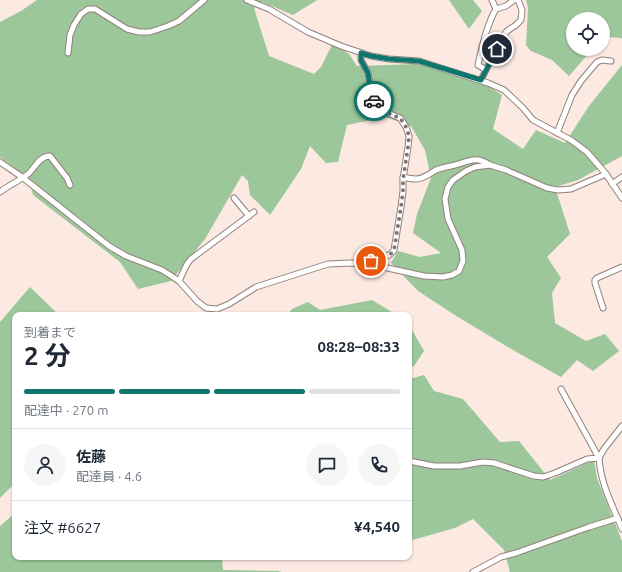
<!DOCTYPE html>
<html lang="ja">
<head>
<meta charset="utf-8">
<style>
  :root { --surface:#fff; --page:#f6f6f7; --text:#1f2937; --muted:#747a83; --line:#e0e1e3; --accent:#0f766e }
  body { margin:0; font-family:Ubuntu,"Noto Sans JP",sans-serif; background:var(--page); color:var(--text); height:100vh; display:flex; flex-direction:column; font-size:15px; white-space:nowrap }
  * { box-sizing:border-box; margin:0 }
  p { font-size:13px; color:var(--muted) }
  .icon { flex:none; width:22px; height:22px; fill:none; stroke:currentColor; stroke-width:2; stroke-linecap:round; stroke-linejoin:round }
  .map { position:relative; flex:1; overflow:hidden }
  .drawer { position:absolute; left:12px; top:312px; width:400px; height:248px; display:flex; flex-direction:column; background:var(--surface); border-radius:8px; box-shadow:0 1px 3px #0004 }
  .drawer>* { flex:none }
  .controls { position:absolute; left:566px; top:12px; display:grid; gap:8px }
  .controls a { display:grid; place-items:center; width:44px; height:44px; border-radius:50%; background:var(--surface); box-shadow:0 1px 3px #0004; font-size:20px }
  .pin { position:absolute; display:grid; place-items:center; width:34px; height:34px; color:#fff; margin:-17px; border:2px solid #fff; border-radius:50%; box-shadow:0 1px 4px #0007 }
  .courier { position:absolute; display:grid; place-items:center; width:40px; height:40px; margin:-20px; border:3px solid #0f766e; border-radius:50%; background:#fff; color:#222; box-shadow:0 1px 5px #0007 }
  .summary em { font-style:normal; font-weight:700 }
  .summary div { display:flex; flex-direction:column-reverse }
  .summary { display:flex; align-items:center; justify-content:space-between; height:68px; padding:0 12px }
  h1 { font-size:26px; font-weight:700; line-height:30px }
  .bar { display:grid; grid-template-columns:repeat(4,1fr); gap:6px 4px; align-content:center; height:48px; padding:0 12px }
  .bar i { height:5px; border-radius:3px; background:var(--line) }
  .bar .on { background:var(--accent) }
  .bar p { grid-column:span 4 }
  .line { display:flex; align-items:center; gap:10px; padding:0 12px; border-top:1px solid var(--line) }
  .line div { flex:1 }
  .round { display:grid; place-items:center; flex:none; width:42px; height:42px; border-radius:21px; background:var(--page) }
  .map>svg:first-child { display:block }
  .forest { fill:#9bc79a }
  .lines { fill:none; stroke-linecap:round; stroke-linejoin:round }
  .street-casing { stroke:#91817b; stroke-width:7 }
  .street { stroke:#fff; stroke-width:5 }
  .done { stroke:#7e736e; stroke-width:4; stroke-dasharray:0 7.2 }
  .route { stroke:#0f766e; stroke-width:5 }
</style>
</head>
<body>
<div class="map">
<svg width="622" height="572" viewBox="0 0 622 572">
  <rect width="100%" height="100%" fill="#fbe9e2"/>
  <!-- forest -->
  <g class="forest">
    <path d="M 37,0 L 317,0 L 293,15 L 262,2 L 254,8 L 269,56 L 314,74 L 321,67 L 333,43 L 349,54 L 357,66 L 417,64 L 466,76 L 491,88 L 502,95 L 493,129 L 523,149 L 536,130 L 565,143 L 589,106 L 622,65 L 622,156 L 578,180 L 555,187 L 570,234 L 547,257 L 561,278 L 552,293 L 555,323 L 586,341 L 605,334 L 619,351 L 593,371 L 577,360 L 561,377 L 513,350 L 458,317 L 418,291 L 391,263 L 398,251 L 420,257 L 441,253 L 413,233 L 417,214 L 431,178 L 425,150 L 411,126 L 385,117 L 347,125 L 338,162 L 326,163 L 310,146 L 301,169 L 270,215 L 250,195 L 248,181 L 242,175 L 205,239 L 171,281 L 138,289 L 120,262 L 33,195 L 29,178 L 0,157 L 0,22 L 21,11 Z"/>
    <path d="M 449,0 L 473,0 L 482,11 L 469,29 Z"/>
    <path d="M 526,0 L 622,0 L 622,39 L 621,38 L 608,37 L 603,41 L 603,19 L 573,19 L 573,49 L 593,49 L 589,53 L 569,76 L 552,60 L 531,51 L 526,45 L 528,8 Z"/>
    <path d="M 30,287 L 59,315 L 15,315 L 15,483 L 0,498 L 0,322 Z"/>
    <path d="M 372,300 L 397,315 L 287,315 L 292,309 L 308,302 L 320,310 Z"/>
    <path d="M 409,327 L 412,330 L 424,351 L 414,366 L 409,367 Z"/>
    <path d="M 424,375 L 434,391 L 463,399 L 500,442 L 519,441 L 550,480 L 594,460 L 597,478 L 622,541 L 622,572 L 510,572 L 504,550 L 473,519 L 455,528 L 409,541 L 409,379 Z"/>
    <path d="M 15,513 L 15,557 L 222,557 L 223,570 L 278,571 L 282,572 L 0,572 L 0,526 Z"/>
  </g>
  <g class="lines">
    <defs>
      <g id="street">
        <path d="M 247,0 L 269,9 L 308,32 L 341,46 L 371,56 L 389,59 L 419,61 L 488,83 L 504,90 L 523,108 L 533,120 L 571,140 L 587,152 L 606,174 L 622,198"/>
        <path d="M 492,0 L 496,9"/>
        <path d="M 68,53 L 70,35 L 74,25 L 81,14 L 88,9 L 95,9 L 127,29 L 139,32 L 150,32 L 168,26 L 179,21 L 204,0"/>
        <path d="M 361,53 L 361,60 L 368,73 L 373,98 L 377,106 L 388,113 L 400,118 L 406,127 L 409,136 L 408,147 L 403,179 L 403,191 L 401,207 L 394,250 C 388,260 375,256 368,265"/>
        <path d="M 486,70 L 478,65 C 482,47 487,24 496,9 L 506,6 L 514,0"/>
        <path d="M 481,80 L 502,38 L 507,31 L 516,25 L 521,20 L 522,10 L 518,0"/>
        <path d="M 557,133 L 572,95 L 581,81 L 597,62 L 602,60 L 611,61"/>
        <path d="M 0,162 L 22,177 L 109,246 L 126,256 L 162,270 L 170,275 L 179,281 L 197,301 L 206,308 L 217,309 L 229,304 L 256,287 L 328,264 L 350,263 L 374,265 L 424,276 L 443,277 L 452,275 L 459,271 L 463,261 L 462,250 L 448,219 L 445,199 L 448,187 L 453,180 L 466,171 L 475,167 L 490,165 L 506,170 L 547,188 L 558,190 L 571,189 L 606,174"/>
        <path d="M 403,177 C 407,178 412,179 416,179 C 423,179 429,174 436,170 C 441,168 446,167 451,166 C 467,163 474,154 490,165"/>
        <path d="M 612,184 L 622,177"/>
        <path d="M 0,192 C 9,185 19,181 28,174 C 35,168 39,156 50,156 L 67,178 L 70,185"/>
        <path d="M 234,198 L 249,216"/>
        <path d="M 179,281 L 187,264 L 191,259 L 254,212"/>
        <path d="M 603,308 L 595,283 L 595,280 L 597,278 L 622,267"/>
        <path d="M 561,389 L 599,458 C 601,485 612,504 622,529"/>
        <path d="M 599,458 L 604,449 L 622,426"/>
        <path d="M 409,461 L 434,466 L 460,466 L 483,462 L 494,463 L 534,476 L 543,477 L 555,473 L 587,459 L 599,458"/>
        <path d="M 473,572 L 501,557 L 516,553 L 589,527 L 618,518"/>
      </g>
    </defs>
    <!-- street casing -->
    <use href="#street" class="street-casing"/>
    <!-- street -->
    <use href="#street" class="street"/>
  </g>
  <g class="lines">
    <!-- done -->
    <path class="done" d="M 371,261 C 379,258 389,258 394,250 L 401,207 L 403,191 L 403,180 L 408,147 L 409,136 L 406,127 L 400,118 L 388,113 L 377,106 L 374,101"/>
    <!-- route -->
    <path class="route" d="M 374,101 L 372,98 L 368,73 L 361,60 L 361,53 L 371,56 L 389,59 L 419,61 L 481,80 L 497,49"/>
  </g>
</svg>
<div class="controls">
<a><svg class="icon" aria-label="locate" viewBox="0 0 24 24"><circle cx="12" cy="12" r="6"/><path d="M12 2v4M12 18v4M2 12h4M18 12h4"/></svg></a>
</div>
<div class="pin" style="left:371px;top:261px;background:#ea580c"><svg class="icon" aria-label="bag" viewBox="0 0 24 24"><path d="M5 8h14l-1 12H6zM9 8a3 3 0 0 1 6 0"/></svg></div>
<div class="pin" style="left:497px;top:49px;background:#1f2937"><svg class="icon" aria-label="home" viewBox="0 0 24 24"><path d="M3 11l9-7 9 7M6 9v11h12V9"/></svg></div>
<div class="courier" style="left:374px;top:101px"><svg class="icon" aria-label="car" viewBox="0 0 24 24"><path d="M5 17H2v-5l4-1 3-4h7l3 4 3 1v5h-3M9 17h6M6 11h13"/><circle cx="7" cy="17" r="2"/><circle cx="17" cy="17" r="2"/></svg></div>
<section class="drawer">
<div class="summary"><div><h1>2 分</h1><p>到着まで</p></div><em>08:28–08:33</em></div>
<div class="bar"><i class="on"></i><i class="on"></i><i class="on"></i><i></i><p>配達中 · 270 m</p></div>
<div class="line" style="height:72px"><a class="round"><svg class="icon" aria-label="person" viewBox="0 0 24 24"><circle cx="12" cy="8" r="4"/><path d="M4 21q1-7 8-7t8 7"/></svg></a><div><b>佐藤</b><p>配達員 · 4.6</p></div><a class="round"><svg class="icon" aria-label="chat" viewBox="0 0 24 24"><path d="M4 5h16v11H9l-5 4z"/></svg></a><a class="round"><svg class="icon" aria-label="phone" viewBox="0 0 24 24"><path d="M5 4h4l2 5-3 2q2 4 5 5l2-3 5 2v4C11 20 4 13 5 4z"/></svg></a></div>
<div class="line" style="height:52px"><div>注文 #6627</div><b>¥4,540</b></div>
</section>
</div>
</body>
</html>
